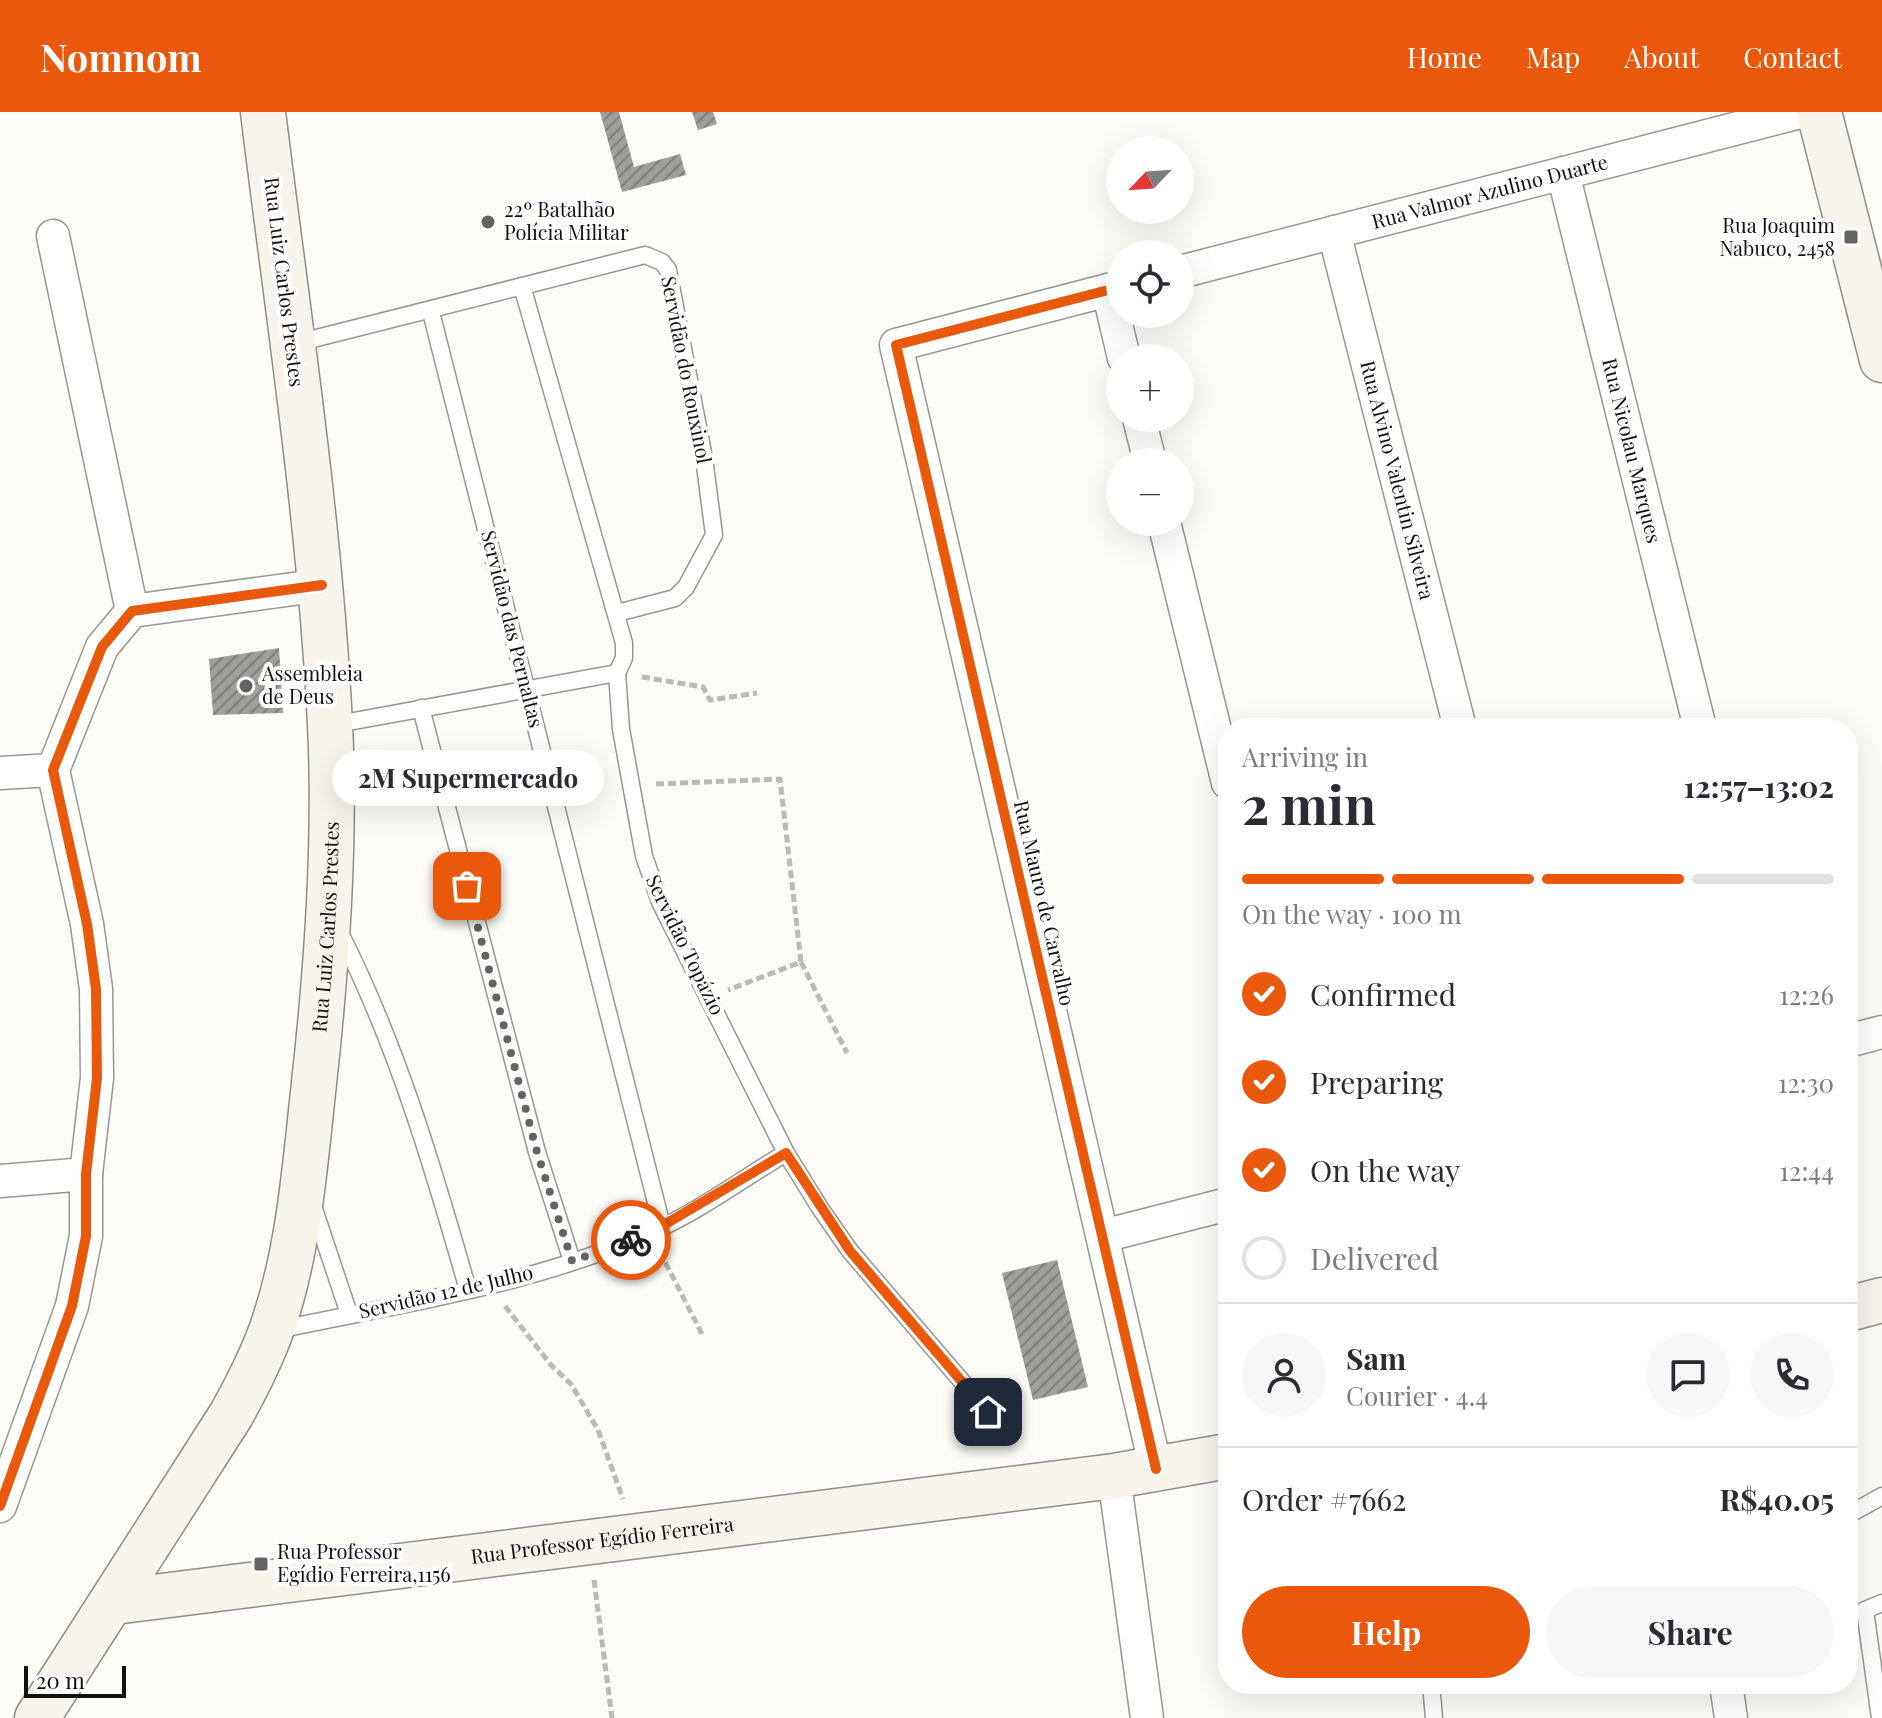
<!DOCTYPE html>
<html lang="en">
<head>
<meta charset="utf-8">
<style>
  :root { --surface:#fff; --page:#f7f7f7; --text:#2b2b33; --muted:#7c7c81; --line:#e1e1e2; --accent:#ea580c }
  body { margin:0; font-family:"Playfair Display",serif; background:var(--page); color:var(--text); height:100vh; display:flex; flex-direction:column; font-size:30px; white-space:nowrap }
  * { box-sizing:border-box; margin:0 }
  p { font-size:26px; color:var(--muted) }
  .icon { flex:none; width:44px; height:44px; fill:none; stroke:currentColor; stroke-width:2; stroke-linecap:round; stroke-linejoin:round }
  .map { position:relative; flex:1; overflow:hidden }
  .drawer { position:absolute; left:1218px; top:606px; width:640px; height:976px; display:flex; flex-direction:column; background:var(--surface); border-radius:32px; box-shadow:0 8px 32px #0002 }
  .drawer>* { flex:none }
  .needle { width:52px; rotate:245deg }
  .buttons { position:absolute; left:1106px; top:24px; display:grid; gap:16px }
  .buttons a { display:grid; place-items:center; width:88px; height:88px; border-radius:50%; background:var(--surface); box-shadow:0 8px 32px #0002; font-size:40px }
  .scale { position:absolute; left:24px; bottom:20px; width:102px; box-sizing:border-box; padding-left:8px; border:4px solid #111; border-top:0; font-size:22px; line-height:28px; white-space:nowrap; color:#111; -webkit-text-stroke:6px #fff; paint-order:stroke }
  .pin { position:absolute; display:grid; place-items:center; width:68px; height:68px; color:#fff; margin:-34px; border-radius:16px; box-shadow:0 4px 12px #0006 }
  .courier { position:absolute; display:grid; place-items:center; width:80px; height:80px; margin:-40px; border:6px solid #ea580c; border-radius:50%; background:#fff; color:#222; box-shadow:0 2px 10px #0007 }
  .bubble { position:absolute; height:56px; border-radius:28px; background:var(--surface); box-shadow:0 8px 32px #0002; font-size:26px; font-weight:700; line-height:56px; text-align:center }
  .head em { font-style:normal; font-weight:700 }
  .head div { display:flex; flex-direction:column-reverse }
  .head { display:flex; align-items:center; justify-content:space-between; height:136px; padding:0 24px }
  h1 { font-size:52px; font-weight:700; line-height:60px }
  .bar { display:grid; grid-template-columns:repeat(4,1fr); gap:12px 8px; align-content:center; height:96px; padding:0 24px }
  .bar i { height:10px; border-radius:6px; background:var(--line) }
  .bar .current { background:var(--accent) }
  .bar p { grid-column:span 4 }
  .line { display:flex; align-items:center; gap:20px; padding:0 24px; border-top:2px solid var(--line) }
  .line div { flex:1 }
  .round { display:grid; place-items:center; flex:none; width:84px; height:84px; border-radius:42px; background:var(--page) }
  ol { padding:0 24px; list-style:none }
  li { display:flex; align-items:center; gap:24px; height:88px }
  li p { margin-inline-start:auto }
  li .icon { padding:8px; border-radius:50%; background:var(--accent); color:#fff; stroke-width:4 }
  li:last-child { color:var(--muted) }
  li i { width:44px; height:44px; border:4px solid var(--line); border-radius:50% }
  .cta { display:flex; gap:16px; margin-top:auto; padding:16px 24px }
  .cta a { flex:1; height:92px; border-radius:48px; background:var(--accent); color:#fff; font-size:32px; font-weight:700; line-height:92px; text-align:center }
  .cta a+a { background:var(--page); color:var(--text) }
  header { display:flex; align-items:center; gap:48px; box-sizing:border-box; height:112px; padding:0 40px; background:var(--accent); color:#fff }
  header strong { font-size:38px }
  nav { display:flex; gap:44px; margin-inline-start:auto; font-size:28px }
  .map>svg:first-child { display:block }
  .building { fill:url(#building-hatch) }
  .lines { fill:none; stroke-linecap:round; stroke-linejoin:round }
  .lane-casing { stroke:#979795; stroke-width:19 }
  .street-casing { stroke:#979795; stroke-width:35 }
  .secondary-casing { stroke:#8e8d8b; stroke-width:47 }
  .path { stroke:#b9b9b8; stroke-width:5; stroke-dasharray:8 4; stroke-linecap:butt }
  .lane { stroke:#fffffe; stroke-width:16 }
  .street { stroke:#fffffe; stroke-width:32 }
  .secondary { stroke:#f6f4eb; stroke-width:44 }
  .cycleway-casing { stroke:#fff; stroke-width:15 }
  .cycleway { stroke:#e8590c; stroke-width:10 }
  .done { stroke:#646362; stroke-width:8; stroke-dasharray:0 14.4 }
  .route { stroke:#ea580c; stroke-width:10 }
  .poi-dot { fill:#646362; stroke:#fff; stroke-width:3 }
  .labels { text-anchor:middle; stroke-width:8; stroke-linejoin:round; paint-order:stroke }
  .street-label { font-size:20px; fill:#111; stroke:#fff }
  .poi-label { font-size:20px; fill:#111; stroke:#fff; text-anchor:start }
</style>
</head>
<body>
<header>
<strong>Nomnom</strong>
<nav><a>Home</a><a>Map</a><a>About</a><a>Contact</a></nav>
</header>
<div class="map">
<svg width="1882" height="1606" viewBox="0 0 1882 1606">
  <defs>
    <pattern id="building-hatch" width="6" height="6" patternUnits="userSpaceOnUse" patternTransform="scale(2)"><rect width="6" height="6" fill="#a19f9c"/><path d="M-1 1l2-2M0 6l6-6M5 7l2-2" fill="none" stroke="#82807e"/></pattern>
  </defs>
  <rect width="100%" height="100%" fill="#fdfcf7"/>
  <!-- building -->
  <g class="building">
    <path d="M 600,0 L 619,0 L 634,55 L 680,42 L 686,63 L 622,80 Z"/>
    <path d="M 692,0 L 713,0 L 717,12 L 698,18 Z"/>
    <path d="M 279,536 L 283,601 L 213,603 L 209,547 Z"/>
    <path d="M 1057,1148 L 1088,1275 L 1033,1288 L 1002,1161 Z"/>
  </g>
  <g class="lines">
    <defs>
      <g id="lane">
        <path d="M 522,174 L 624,531 L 624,546 L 617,561 L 621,617 L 644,744 L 660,790 L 786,1041 L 820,1096 L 850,1139 L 1007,1322"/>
        <path d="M 431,200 L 662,1114"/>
        <path d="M 293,232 L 645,143 L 662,150 L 668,158 L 704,346 L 714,423 L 686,475 L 675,486 L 617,501"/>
        <path d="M 421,596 L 537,1040 L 572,1149"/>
        <path d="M 332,613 L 617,561"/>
        <path d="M 339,819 C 397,933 433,1055 468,1178"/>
        <path d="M 313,1094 L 349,1202"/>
        <path d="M 277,1218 C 401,1192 532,1173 649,1121 C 697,1101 742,1067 786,1041"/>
        <path d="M 1848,1403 L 1882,1384"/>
        <path d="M 1431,1572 L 1434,1606"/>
        <path d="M 1880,1606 L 1865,1498 L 1882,1491"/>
      </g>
      <g id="street">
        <path id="s1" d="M 1563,61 L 1700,616"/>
        <path id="s2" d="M 1334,120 L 1460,616"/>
        <path d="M 53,124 L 132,499"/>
        <path id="s3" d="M 1180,160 L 1800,0"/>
        <path d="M 1120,175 L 896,233 L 1156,1357"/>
        <path d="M 1108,178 L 1124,246"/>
        <path d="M 1139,306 L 1150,350"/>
        <path d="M 1164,410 L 1228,671"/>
        <path d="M 0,661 L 53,658"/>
        <path d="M 1848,929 L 1882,920"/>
        <path d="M 0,1069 L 86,1062"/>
        <path d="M 1103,1124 L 1228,1092"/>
        <path d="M 1114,1364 L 1147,1606"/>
        <path d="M 0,1394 L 72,1194 L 86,1124 L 86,1062 L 97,966 L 96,877 L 87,812 L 53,658 L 102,535 L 132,499 L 322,473"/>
        <path d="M 1726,1572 L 1731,1606"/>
      </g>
      <g id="secondary">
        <path d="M 1819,0 L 1882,248"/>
        <path d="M 1848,1197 L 1882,1188"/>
        <path id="s4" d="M 114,1490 L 1114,1364 L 1228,1344"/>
        <path id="s5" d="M 37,1606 L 231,1303 C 246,1276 260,1249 271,1219 C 299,1141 305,1053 314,971 C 327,854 336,732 330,613 C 320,408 288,204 263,0"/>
      </g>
    </defs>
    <!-- lane casing -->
    <use href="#lane" class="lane-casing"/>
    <!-- street casing -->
    <use href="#street" class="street-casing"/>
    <!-- secondary casing -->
    <use href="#secondary" class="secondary-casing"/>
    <!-- path -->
    <g class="path">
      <path d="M 642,565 L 703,575 L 710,588 L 757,581"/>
      <path d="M 656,672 L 780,667 L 801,850 L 728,878"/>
      <path d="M 801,850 L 847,941"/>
      <path d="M 660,1140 L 702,1222"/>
      <path d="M 505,1194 L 551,1253 L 571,1272 L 598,1318 L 623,1387"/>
      <path d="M 594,1468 L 612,1606"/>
    </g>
    <!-- lane -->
    <use href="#lane" class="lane"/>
    <!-- street -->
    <use href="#street" class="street"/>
    <!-- secondary -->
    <use href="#secondary" class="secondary"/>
    <defs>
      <g id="cycleway">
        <path d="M 1120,175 L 896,233 L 1156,1357"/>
        <path d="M 0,1394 L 72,1194 L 86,1124 L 86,1062 L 97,966 L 96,877 L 87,812 L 53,658 L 102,535 L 132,499 L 322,473"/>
      </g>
    </defs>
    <!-- cycleway casing -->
    <use href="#cycleway" class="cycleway-casing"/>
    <!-- cycleway -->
    <use href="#cycleway" class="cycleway"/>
  </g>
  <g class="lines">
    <!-- done -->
    <path class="done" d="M 467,774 L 537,1040 L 572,1149 L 631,1128"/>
    <!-- route -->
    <path class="route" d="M 631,1128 L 662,1114 L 786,1041 L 850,1139 L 988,1300"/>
  </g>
  <!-- markers -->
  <g class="poi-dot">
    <circle cx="488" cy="110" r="8"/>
    <rect x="1843" y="117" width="16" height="16" rx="4"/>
    <circle cx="246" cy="574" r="8"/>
    <rect x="253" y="1444" width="16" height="16" rx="4"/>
  </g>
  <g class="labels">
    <!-- street labels -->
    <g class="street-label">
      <text dy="7" stroke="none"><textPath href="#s3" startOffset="320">Rua Valmor Azulino Duarte</textPath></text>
      <text transform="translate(284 170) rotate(83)" y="7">Rua Luiz Carlos Prestes</text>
      <text transform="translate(686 258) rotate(79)" y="7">Servidão do Rouxinol</text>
      <text dy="7" stroke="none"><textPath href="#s1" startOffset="286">Rua Nicolau Marques</textPath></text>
      <text dy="7" stroke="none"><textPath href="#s2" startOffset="256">Rua Alvino Valentin Silveira</textPath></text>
      <text transform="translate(512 517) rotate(76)" y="7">Servidão das Pernaltas</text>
      <text transform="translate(1044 791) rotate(77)" y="7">Rua Mauro de Carvalho</text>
      <text dy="7" stroke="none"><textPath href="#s5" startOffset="862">Rua Luiz Carlos Prestes</textPath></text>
      <text transform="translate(685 833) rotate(64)" y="7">Servidão Topázio</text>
      <text transform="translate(446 1180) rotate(-13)" y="7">Servidão 12 de Julho</text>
      <text dy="7" stroke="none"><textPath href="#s4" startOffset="492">Rua Professor Egídio Ferreira</textPath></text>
    </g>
    <!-- poi labels -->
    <g class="poi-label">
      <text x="504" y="105">22º Batalhão<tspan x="504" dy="23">Polícia Militar</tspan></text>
      <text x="1835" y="121" text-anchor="end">Rua Joaquim<tspan x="1835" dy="23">Nabuco, 2458</tspan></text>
      <text x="262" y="569">Assembleia<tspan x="262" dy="23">de Deus</tspan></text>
      <text x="277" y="1447">Rua Professor<tspan x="277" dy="23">Egídio Ferreira,1156</tspan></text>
    </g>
  </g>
</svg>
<div class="buttons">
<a><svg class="needle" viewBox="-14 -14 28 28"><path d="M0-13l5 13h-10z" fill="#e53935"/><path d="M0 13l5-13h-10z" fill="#7c7c81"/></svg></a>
<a><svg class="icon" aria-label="locate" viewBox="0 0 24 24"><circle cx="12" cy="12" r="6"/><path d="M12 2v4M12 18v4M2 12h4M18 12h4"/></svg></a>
<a>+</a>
<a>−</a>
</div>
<div class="scale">20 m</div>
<div class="pin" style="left:467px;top:774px;background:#ea580c"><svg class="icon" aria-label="bag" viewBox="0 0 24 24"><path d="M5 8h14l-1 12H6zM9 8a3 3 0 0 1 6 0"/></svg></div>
<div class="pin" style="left:988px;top:1300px;background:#1f2937"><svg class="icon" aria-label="home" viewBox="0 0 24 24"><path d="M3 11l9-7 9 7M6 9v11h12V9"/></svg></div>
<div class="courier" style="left:631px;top:1128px"><svg class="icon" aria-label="bike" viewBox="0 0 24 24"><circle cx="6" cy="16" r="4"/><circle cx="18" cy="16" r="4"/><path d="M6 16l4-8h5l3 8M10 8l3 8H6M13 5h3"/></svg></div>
<div class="bubble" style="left:332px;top:638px;width:272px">2M Supermercado</div>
<section class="drawer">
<div class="head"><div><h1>2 min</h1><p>Arriving in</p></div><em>12:57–13:02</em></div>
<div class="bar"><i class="current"></i><i class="current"></i><i class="current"></i><i></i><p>On the way · 100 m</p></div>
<ol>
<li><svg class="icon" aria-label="check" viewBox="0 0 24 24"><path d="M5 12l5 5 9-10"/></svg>Confirmed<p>12:26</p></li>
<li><svg class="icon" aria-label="check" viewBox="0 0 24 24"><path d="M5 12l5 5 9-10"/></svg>Preparing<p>12:30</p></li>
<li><svg class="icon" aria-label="check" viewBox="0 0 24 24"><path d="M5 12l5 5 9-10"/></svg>On the way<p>12:44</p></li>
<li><i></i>Delivered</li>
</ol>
<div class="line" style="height:144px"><a class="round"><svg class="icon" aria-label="person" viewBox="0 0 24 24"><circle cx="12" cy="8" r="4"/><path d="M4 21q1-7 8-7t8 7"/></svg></a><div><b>Sam</b><p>Courier · 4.4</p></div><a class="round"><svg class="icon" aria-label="chat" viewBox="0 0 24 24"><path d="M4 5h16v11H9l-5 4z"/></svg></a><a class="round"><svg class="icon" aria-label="phone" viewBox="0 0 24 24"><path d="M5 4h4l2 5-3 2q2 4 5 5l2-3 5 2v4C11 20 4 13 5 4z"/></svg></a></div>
<div class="line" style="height:104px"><div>Order #7662</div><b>R$40.05</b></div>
<div class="cta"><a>Help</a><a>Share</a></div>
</section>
</div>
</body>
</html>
